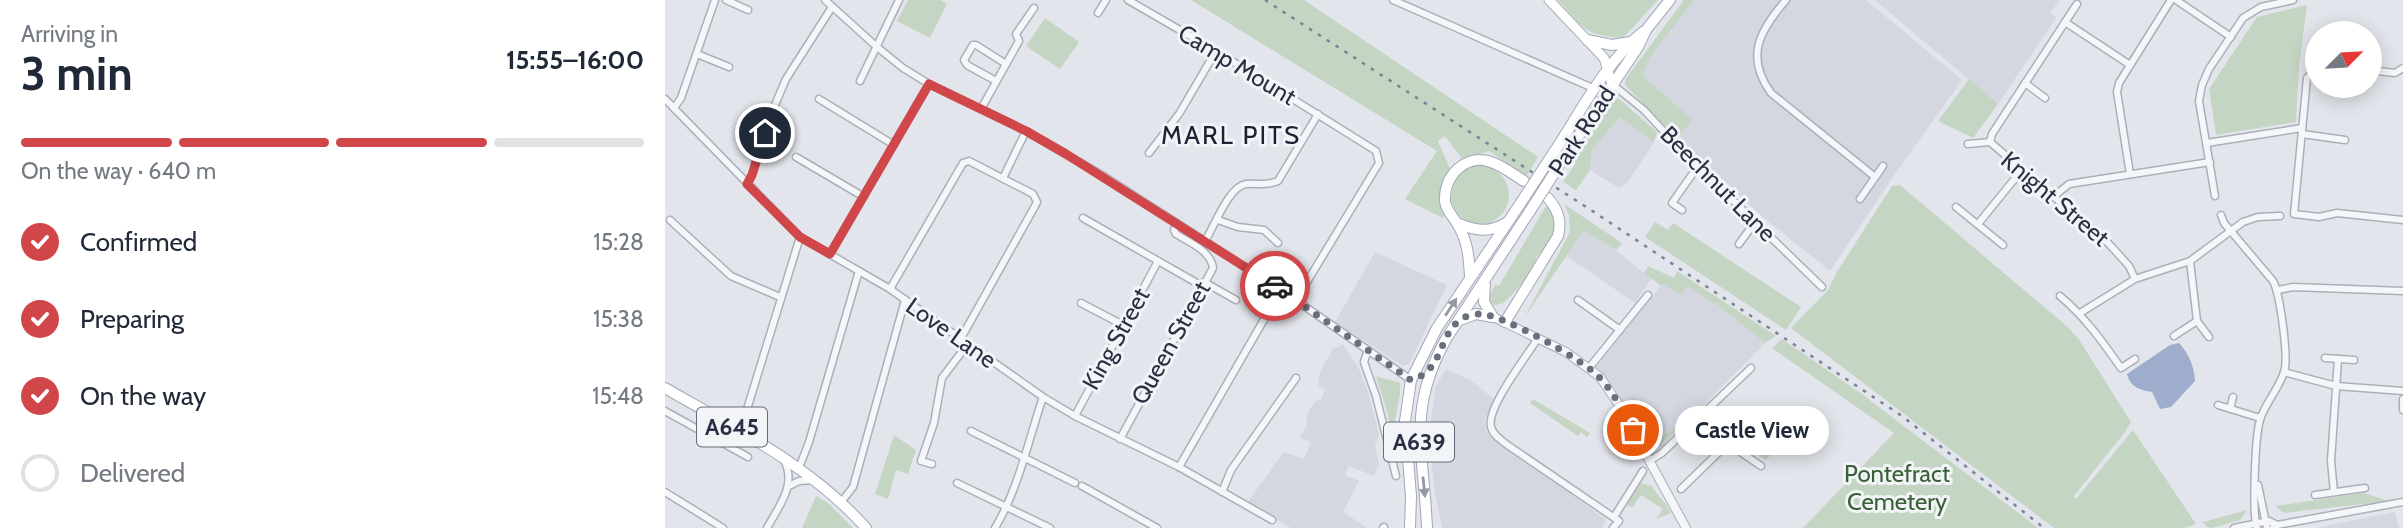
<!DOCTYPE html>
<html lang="en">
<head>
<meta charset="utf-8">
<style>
  :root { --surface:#fff; --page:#f2f2f3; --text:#1f2937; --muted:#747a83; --line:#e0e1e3; --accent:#d14649 }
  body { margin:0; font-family:Cabin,sans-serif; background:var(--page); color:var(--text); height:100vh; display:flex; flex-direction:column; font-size:26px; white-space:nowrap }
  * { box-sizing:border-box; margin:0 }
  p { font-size:23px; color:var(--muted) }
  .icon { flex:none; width:38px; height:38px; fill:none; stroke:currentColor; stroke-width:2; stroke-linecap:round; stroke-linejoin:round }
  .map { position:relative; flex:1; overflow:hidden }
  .drawer { display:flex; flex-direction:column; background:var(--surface); width:665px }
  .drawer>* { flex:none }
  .needle { width:46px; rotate:66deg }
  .fabs { position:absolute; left:1640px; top:21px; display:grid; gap:14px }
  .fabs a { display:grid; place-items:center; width:77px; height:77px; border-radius:50%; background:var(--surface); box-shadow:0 4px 18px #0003; font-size:35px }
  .pin { position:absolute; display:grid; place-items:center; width:60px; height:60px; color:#fff; margin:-30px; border:4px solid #fff; border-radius:50%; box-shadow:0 2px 7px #0007 }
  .courier { position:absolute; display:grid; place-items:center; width:70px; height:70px; margin:-35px; border:5px solid #d14649; border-radius:50%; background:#fff; color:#222; box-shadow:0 2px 9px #0007 }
  .bubble { position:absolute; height:49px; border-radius:24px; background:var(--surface); box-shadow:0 4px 18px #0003; font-size:23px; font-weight:700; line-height:49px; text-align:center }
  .headline em { font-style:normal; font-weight:700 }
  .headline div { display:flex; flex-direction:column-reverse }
  .headline { display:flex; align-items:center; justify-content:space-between; height:119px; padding:0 21px }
  h1 { font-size:46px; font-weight:700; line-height:52px }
  .bar { display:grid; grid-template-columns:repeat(4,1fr); gap:10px 7px; align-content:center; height:84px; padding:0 21px }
  .bar i { height:9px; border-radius:5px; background:var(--line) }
  .bar .on { background:var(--accent) }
  .bar p { grid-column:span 4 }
  ol { padding:0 21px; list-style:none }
  li { display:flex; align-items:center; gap:21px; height:77px }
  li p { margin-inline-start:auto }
  li .icon { padding:7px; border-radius:50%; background:var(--accent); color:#fff; stroke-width:4 }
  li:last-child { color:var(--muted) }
  li i { width:38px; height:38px; border:4px solid var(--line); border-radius:50% }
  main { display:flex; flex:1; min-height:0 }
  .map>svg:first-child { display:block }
  .built { fill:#d4d7e0 }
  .green { fill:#c5d5c3 }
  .water { fill:#9dadcb }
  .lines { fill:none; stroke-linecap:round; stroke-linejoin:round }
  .minor-casing { stroke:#abafb9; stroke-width:9 }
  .tertiary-casing { stroke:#abafb9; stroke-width:10 }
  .secondary-casing { stroke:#abafb9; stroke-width:11 }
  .primary-casing { stroke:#a1a7b7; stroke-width:12 }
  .minor { stroke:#f5f6f9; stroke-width:6 }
  .tertiary { stroke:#f5f6f9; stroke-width:8 }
  .secondary { stroke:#fff; stroke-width:9 }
  .primary { stroke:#fff; stroke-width:10 }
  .rail { stroke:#7b8295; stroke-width:2.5; stroke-dasharray:3.5 7; stroke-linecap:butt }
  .primary-bridge-casing { stroke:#a1a7b7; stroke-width:12; stroke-linecap:butt }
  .primary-bridge { stroke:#fff; stroke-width:10 }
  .oneway { fill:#9498a1 }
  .done { stroke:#6a6f7e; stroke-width:7; stroke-dasharray:0 12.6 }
  .route { stroke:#d14649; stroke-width:9 }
  .labels { text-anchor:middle; stroke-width:6; stroke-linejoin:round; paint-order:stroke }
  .shield { fill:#f2f4f8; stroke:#666b79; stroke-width:2 }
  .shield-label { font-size:23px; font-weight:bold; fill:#2a3043 }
  .street-label { font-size:24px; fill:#2a3043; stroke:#f2f4f8 }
  .park-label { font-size:24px; fill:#396037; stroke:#f2f4f8 }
  .neighbourhood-label { font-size:26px; letter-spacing:2px; fill:#1c2134; stroke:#f2f4f8 }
</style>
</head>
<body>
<main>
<section class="drawer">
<div class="headline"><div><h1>3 min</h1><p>Arriving in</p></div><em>15:55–16:00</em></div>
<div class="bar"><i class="on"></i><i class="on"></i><i class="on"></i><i></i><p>On the way · 640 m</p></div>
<ol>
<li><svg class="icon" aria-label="check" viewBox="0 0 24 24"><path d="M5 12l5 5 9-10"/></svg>Confirmed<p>15:28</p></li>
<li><svg class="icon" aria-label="check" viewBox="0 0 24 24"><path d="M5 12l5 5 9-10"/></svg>Preparing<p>15:38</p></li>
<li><svg class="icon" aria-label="check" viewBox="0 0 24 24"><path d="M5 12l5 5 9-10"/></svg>On the way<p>15:48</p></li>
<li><i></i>Delivered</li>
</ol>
</section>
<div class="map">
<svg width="1738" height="528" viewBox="0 0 1738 528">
  <rect width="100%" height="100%" fill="#e2e5eb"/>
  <!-- built -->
  <g class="built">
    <path d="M 1029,0 L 1201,0 L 1297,80 L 1228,177 L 1165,271 L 1099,218 L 1013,139 L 1026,118 L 978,76 L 985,57 Z"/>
    <path d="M 1210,0 L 1395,0 L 1385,13 L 1391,18 L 1333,104 Z"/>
    <path d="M 955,117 L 989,142 L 962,183 L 954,188 L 925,170 L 927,150 Z"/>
    <path d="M 919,229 L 951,250 L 986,279 L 970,303 L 902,256 Z"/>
    <path d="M 710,252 L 782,285 L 744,364 L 738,366 L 670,322 Z"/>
    <path d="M 998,283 L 1023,286 L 1046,304 L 1049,302 L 1100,343 L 998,446 L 991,448 L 982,445 L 949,388 L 930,369 Z"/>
    <path d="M 678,344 L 694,369 L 703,392 L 714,434 L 710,446 L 714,464 L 709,476 L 684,466 L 680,475 L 694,481 L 678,512 L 702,528 L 626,528 L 582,503 L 619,452 L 639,459 L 646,442 L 635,438 L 641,426 L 643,412 L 651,401 L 656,400 L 660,390 L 653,385 L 655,372 L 669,347 L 672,348 Z"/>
    <path d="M 781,369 L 805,380 L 829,399 L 820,420 L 821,432 L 939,518 L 940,523 L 937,528 L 777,528 L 769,487 L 764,433 L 771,386 Z"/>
    <path d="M 1730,512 L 1734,528 L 1653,528 L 1666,525 Z"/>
  </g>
  <!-- green -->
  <g class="green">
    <path d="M 243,0 L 275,0 L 282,4 L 265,38 L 232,21 Z"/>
    <path d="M 526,0 L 639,0 L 873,157 L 861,177 L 824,151 L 797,159 L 780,136 L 773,141 L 785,169 C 775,186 773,195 781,213 L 778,218 L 740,199 L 772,151 Z"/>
    <path d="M 893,0 L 993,0 L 958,38 C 918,35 919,28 893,0 Z"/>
    <path d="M 1019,0 L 1029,0 L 985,57 L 978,76 L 1027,119 L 1013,139 L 960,85 L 960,80 Z"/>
    <path d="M 1642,5 L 1634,66 L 1631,122 L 1551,135 L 1544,89 L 1592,17 Z"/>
    <path d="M 380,18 L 414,42 L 395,69 L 361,46 Z"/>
    <path d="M 1304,79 L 1333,104 L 1308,138 L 1273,121 Z"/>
    <path d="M 953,98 L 992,132 L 989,142 L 955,117 L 927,150 L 925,170 L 911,190 L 898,182 L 911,163 L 908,161 L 948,100 Z"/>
    <circle cx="815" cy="195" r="29"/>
    <path d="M 1235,185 L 1405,329 L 1415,341 L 1466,422 L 1460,432 L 1408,497 L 1411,499 L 1468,430 L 1531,524 L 1519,528 L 1389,528 L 1126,328 L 1163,290 L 1172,272 L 1227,186 Z"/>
    <path d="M 899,204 L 957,243 L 951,250 L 919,230 L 859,318 L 905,232 L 904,215 Z"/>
    <path d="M 881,206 L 889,211 L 892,223 L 883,245 L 872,256 L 865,275 L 839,303 L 830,305 L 826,302 L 825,295 L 830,285 L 834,286 Z"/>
    <path d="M 990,222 L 1003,230 L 1008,223 L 1136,307 L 1121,330 L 980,237 Z"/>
    <path d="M 983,266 L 1009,278 L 1012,271 L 1111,336 L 1100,343 L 1049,302 L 1047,304 L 1023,286 L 1015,295 L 999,284 L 996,286 L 979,273 Z"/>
    <path d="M 1117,339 L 1198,395 L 1373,528 L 1138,528 L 1229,433 L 1107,348 Z"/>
    <path d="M 711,376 L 735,383 L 735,393 L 726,443 L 723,415 Z"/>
    <path d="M 973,392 L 968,402 L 991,435 L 993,437 L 1017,425 L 994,445 L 986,443 L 964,403 Z"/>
    <path d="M 868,399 L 925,433 L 922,437 L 916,432 L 913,436 L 865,403 Z"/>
    <path d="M 1082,410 L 1122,438 L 1101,460 L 1057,433 L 1054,429 L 1064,414 L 1073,420 Z"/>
    <path d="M 229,435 L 251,450 L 243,474 L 231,470 L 223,499 L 210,494 Z"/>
    <path d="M 976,483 L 987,486 C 993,496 1000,501 1006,513 L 991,519 L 998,509 L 976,495 L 967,508 L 962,505 Z"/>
    <path d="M 1699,493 L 1724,501 L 1619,513 L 1610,506 Z"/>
    <path d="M 151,496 L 163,503 L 188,528 L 137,528 Z"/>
    <path d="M 1582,510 L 1575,520 L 1547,528 L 1542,527 L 1538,522 Z"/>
  </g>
  <!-- water -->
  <path class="water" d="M 1514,343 C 1524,354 1529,366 1530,381 L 1506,407 L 1495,409 L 1487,392 C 1475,390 1465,387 1462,374 L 1505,345 Z"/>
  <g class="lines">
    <defs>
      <g id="minor">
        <path d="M 61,0 L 83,10"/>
        <path d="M 160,0 L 212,47 L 238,68 L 264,84 L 361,131 L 440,177 L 616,290 L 746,380"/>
        <path d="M 463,0 L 551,51 L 711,151 L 714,163 L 631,300"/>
        <path d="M 728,0 L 930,89"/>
        <path d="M 1121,0 C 1094,31 1080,57 1106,93 L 1210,177"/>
        <path d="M 1511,0 L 1566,37"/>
        <path d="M 433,13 L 441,0"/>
        <path d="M 1400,22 L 1465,65"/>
        <path d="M 32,54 L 64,67"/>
        <path d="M 1704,70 L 1730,73 L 1738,68"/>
        <path d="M 1652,75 L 1646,74 L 1642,78 L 1629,214 L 1654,217 L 1672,213 L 1738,220"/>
        <path d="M 195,81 L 234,0"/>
        <path d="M 331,81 L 302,65 L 299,60 L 308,45 L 311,45 L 341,64"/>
        <path d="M 1360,83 L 1380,98"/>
        <path d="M 947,84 L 979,110 L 1015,149 L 1157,287"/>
        <path d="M 0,99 L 135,237 L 225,289 L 378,397 L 410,416 L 514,467 L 607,520"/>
        <path d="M 154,99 L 229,145"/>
        <path d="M 9,108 L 16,98 L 50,0"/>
        <path d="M 316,109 L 354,41 L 351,34 L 369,8"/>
        <path d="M 1637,134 L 1680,140"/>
        <path d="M 1325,142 L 1444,244 L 1464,266 L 1470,279"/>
        <path d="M 1325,142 L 1327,134 L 1412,4"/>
        <path d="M 1542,143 L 1637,128"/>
        <path d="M 1303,144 L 1325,142"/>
        <path d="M 484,153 L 514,114 L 551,51"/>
        <path d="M 131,157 L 199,197"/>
        <path d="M 1465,174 L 1452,92 L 1454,83 L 1506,0"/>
        <path d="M 338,178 L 361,131"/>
        <path d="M 82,184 L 87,175 L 107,112 L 121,79 L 167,7"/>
        <path d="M 1550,196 L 1534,101 L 1537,85 L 1544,69 L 1578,18 L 1596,7 L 1628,0"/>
        <path d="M 1388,197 L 1404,184 L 1545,162"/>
        <path d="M 1195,199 L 1218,166"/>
        <path d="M 1291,207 L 1338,245"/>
        <path d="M 1017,210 L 1007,203 L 1033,166"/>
        <path d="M 1556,215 L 1559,223 L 1608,281 C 1615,294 1624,358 1619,372 C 1614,389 1600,403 1595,420 C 1590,437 1587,513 1592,528"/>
        <path d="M 418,218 L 537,286"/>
        <path d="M 5,220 L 66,276 L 115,297"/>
        <path d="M 553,220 L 573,227 L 599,230 L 613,243"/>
        <path d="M 1313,224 L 1356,171"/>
        <path d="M 540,241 C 549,227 564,186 581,184 C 593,183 601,186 613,181 L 653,114"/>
        <path d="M 1074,244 L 1090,222"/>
        <path d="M 165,254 L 264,84"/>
        <path d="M 539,282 L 571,300"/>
        <path d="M 225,289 L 298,163 L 304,161 L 368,194 L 372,202 L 370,206 L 295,340"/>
        <path d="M 1613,290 L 1628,287 L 1738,291"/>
        <path d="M 1395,296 C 1420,317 1437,341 1456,368 L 1470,359"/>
        <path d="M 913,300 L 955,330"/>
        <path d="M 416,303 L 458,325"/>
        <path d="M 1415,313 L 1470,279 L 1525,261 L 1578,222 L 1593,217 L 1615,216"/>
        <path d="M 1532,321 L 1544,337"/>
        <path d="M 1509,336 L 1532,321 L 1525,261"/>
        <path d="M 873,338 C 862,356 821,408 826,427 C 828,435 835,439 841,444 L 954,521 L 948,528"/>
        <path d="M 703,350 L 699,362 L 711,396 L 731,476"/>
        <path d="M 1660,358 L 1689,360"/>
        <path d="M 924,368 L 983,295"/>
        <path d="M 1619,372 L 1671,386 L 1738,391"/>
        <path d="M 1553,405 L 1595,418"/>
        <path d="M 1565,409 L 1568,397"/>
        <path d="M 1738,410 L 1738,399"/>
        <path d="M 0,411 L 83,457"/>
        <path d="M 410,416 L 493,261"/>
        <path d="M 1030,421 L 1096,466"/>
        <path d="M 306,431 L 410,483"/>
        <path d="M 75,432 L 135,237"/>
        <path d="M 455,439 L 548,268 C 546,251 524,242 511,234 L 509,230 L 512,223"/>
        <path d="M 986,460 L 997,453 L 1086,368"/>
        <path d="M 267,464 L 256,461 L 269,423 L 277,378 L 302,345"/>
        <path d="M 514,467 L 616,290"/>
        <path d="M 134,468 L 144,442 L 194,271"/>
        <path d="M 292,483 L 385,528"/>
        <path d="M 1593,485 L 1602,528"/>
        <path d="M 124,486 L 134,481 L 149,480"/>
        <path d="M 417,486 L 492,528"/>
        <path d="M 1016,489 L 1054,452 L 1061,442"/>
        <path d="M 0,492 L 58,528"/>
        <path d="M 557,492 L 566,470 L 631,378"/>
        <path d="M 1669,492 L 1666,461 L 1673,359"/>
        <path d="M 1650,495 L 1700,488"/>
        <path d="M 177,501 L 188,487 L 240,300"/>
        <path d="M 949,517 L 978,471"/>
        <path d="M 102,528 C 114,506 132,485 119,460"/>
        <path d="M 330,528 C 354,488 363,441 378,397"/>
        <path d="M 718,528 L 719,527"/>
        <path d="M 1569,528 L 1604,521 L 1612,525"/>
        <path d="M 1608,528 L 1612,525 L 1738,502"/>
      </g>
      <path id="tertiary" d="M 828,317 L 901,352 L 935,377 L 954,405 L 1021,528"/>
      <path id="secondary" d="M 884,0 L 939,58 L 947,84"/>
      <g id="primary">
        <path d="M 922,40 L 947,45 L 966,42"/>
        <path d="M 893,146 C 918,107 942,61 978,32"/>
        <path d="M 902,153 L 973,47 L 981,30 L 1005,0"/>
        <path d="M 792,223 C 810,231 824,233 841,223"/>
        <path d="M 805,277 C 804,258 803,242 793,225 C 788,216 781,211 780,201 C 778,176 801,153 826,162 C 838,166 849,175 859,181"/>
        <path d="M 820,285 L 819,302 L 828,317"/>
        <path d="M 795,320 L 811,314 L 828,317"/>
        <path d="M 840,322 L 893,236 C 897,221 893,210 883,198"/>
        <path d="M 0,388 C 71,429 146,466 201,528"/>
        <path d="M 745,528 L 746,496 L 740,421 L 746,380 L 772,328 L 855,204"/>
        <path d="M 762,528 C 759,451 741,412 781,339 L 865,211"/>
      </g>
    </defs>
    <!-- minor casing -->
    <use href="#minor" class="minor-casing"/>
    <!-- tertiary casing -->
    <use href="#tertiary" class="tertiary-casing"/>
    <!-- secondary casing -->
    <use href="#secondary" class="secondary-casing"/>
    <!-- primary casing -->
    <use href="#primary" class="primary-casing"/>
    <!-- minor -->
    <use href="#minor" class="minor"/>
    <!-- tertiary -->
    <use href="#tertiary" class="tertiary"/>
    <!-- secondary -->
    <use href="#secondary" class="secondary"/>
    <!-- primary -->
    <use href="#primary" class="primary"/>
    <!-- rail -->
    <path class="rail" d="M 600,0 L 929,212 L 1237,416 L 1379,528"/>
    <defs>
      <g id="primary-bridge">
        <path d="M 855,204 L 893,146"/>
        <path d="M 865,211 L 902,153"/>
      </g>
    </defs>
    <!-- primary-bridge casing -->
    <use href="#primary-bridge" class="primary-bridge-casing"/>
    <!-- primary-bridge -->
    <use href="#primary-bridge" class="primary-bridge"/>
  </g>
  <!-- one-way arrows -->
  <defs><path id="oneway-solid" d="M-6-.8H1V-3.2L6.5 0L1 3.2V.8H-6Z" transform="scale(1.75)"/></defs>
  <g class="oneway">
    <use href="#oneway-solid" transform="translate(786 307) rotate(-57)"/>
    <use href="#oneway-solid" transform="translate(759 487) rotate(84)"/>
  </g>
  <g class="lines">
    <!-- done -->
    <path class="done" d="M 610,286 L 746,380 C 778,372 773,336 795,320 C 800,316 809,314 816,314 C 838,315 917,359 933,376 C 948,391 958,411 968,430"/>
    <!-- route -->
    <path class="route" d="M 100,133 L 87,175 L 82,184 L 135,237 L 165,254 L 264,84 L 361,131 L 401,154 L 610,286"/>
  </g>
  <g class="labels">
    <!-- shield labels -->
    <g class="shield">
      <rect x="32" y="407.5" width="70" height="39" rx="5"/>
      <rect x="719" y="422.5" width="70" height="39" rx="5"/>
    </g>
    <g class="shield-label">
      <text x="67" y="435">A645</text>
      <text x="754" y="450">A639</text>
    </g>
    <!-- street labels -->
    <g class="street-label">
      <text transform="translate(572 65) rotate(31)" y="8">Camp Mount</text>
      <text transform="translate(917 131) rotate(-57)" y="8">Park Road</text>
      <text transform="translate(1053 184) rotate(45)" y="8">Beechnut Lane</text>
      <text transform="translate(1390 199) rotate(40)" y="8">Knight Street</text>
      <text transform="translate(286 333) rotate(35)" y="8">Love Lane</text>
      <text transform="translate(451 339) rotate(-61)" y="8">King Street</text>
      <text transform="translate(506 343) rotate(-61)" y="8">Queen Street</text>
    </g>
    <!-- park labels -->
    <g class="park-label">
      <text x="1232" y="482">Pontefract<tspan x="1232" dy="28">Cemetery</tspan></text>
    </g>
    <!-- neighbourhood labels -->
    <g class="neighbourhood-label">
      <text x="566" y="144">MARL PITS</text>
    </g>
  </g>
</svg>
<div class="fabs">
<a><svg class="needle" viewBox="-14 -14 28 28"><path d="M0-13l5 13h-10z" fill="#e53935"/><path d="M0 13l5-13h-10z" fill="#747a83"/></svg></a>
</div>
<div class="pin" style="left:968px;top:430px;background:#ea580c"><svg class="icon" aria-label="bag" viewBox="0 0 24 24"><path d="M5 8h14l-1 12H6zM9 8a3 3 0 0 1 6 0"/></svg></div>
<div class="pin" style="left:100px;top:133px;background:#1f2937"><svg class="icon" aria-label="home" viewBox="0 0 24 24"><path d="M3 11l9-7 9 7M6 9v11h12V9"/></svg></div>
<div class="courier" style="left:610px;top:286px"><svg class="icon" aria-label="car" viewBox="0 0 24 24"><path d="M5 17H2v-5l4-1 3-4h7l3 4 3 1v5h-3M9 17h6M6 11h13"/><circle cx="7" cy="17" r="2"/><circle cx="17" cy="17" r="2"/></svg></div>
<div class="bubble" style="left:1010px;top:406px;width:154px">Castle View</div>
</div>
</main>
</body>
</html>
